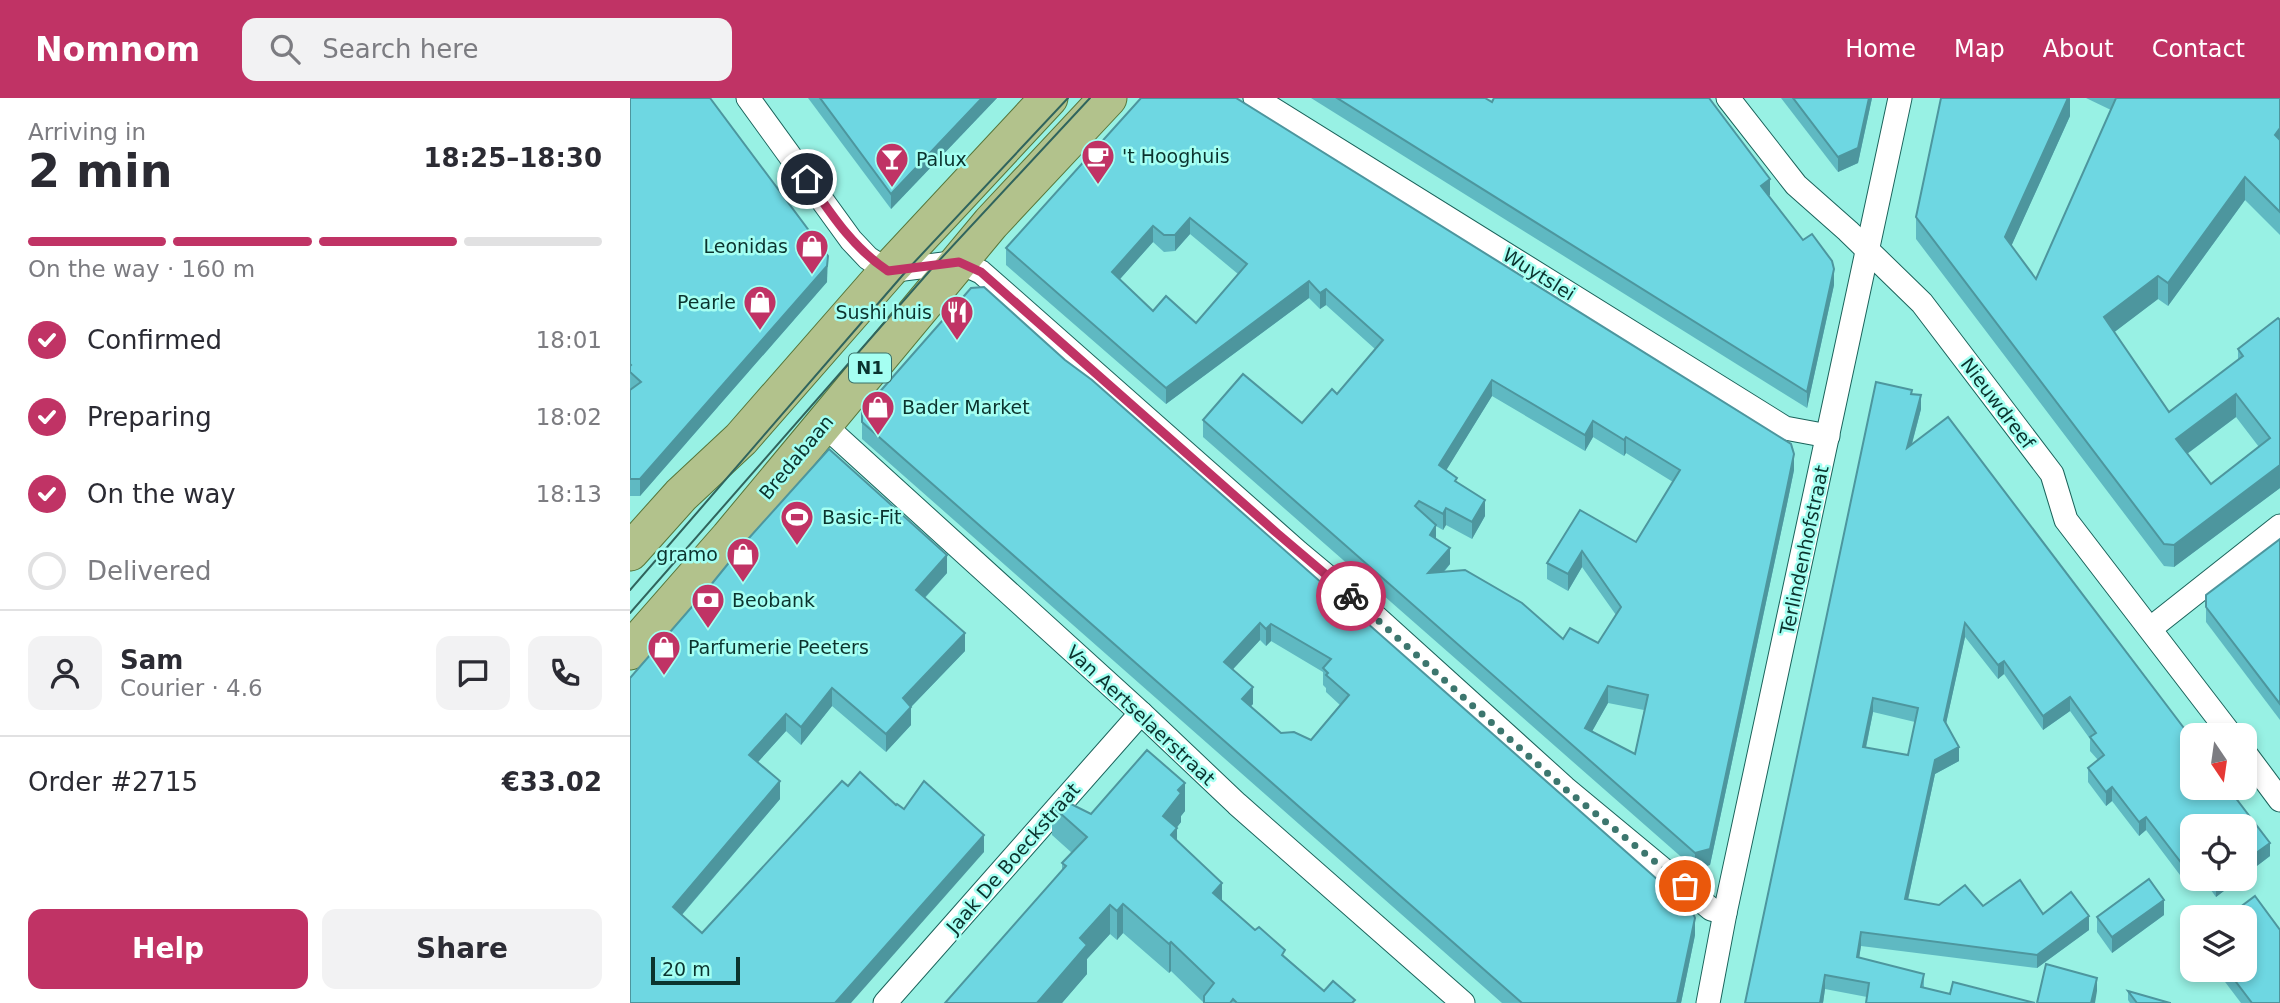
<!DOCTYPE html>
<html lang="en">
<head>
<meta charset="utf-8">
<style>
  :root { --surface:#fff; --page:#f2f2f3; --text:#2b2b33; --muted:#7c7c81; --line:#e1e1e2; --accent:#c03365 }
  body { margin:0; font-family:"DejaVu Sans",sans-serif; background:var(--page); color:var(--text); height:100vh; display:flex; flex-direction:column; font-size:26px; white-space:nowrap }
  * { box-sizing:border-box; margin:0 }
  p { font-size:23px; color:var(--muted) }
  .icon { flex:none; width:38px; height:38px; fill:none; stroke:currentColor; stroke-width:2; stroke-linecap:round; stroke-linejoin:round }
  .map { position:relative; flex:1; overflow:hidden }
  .sheet { display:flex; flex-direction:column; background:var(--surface); width:630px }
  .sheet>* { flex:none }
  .needle { width:46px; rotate:167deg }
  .buttons { position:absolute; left:1550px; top:625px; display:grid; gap:14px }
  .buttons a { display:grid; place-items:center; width:77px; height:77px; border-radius:14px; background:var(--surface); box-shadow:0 4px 10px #0003; font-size:35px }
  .scale { position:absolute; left:21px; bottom:18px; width:89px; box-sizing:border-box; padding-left:7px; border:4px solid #0b332e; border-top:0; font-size:19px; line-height:24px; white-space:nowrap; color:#0b332e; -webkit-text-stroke:5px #a5fff2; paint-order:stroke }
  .pin { position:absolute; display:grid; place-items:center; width:60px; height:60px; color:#fff; margin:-30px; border:4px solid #fff; border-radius:50%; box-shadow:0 2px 7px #0007 }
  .courier { position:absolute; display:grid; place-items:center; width:70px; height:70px; margin:-35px; border:5px solid #c03365; border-radius:50%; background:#fff; color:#222; box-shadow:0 2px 9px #0007 }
  .head em { font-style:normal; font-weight:800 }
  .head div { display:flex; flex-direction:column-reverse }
  .head { display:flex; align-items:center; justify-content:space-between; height:119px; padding:0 28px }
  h1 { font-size:46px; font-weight:800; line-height:52px }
  .bar { display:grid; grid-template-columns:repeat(4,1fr); gap:10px 7px; align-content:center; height:84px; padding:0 28px }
  .bar i { height:9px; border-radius:5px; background:var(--line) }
  .bar .on { background:var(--accent) }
  .bar p { grid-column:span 4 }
  .line { display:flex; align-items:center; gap:18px; padding:0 28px; border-top:2px solid var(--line) }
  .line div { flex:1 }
  .round { display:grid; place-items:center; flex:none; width:74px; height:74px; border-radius:14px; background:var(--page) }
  ol { padding:0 28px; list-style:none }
  li { display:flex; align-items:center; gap:21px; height:77px }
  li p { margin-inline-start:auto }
  li .icon { padding:7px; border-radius:50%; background:var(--accent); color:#fff; stroke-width:4 }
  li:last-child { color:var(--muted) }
  li i { width:38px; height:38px; border:4px solid var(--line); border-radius:50% }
  .button { display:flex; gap:14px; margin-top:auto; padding:14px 28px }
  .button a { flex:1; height:80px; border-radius:14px; background:var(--accent); color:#fff; font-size:28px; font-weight:800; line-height:80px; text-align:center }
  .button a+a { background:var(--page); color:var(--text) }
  header { display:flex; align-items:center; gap:42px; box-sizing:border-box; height:98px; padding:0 35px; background:var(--accent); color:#fff }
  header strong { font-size:33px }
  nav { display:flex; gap:38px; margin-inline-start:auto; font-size:24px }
  .search { width:490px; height:63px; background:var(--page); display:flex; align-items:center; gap:18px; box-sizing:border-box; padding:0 24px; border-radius:14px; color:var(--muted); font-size:26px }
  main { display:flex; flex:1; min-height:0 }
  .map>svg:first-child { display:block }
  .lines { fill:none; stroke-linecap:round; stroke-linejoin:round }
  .minor-casing { stroke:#1a635b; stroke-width:25 }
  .primary-casing { stroke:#56763a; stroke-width:39 }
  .minor { stroke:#fff; stroke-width:23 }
  .primary { stroke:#b2c28c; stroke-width:37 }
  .tram { stroke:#30645d; stroke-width:2 }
  .wall { fill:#5fb9c2; fill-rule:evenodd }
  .shaded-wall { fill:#4d969e }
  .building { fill:#6ed7e2; stroke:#4d969e; stroke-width:2; fill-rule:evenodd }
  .done { stroke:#3c766e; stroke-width:7; stroke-dasharray:0 12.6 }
  .route { stroke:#c03365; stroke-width:9 }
  .labels { text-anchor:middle; stroke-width:5; stroke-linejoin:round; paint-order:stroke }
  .shield { fill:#a5fff2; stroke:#397069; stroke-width:2 }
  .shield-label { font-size:18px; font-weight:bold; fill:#0b332e }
  .poi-label { font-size:19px; fill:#0b332e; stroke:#a5fff2; text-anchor:start }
  .street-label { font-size:19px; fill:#0b332e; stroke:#a5fff2 }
</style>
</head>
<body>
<header>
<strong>Nomnom</strong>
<div class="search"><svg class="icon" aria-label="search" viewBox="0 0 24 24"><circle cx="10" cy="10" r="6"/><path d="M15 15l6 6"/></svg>Search here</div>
<nav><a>Home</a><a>Map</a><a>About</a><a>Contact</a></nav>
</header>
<main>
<section class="sheet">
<div class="head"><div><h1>2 min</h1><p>Arriving in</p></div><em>18:25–18:30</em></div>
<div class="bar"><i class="on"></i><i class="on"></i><i class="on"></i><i></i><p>On the way · 160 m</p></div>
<ol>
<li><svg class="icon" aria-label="check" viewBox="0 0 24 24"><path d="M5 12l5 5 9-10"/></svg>Confirmed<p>18:01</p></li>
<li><svg class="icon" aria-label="check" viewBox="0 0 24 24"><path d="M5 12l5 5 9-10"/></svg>Preparing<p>18:02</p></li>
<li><svg class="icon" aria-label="check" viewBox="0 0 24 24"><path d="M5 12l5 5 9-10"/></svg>On the way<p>18:13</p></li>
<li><i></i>Delivered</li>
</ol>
<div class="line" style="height:126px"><a class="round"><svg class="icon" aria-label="person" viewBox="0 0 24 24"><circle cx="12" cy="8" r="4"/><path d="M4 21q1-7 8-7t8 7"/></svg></a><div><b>Sam</b><p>Courier · 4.6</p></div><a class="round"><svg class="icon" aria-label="chat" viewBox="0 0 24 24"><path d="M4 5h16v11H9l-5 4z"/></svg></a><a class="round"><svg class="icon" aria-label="phone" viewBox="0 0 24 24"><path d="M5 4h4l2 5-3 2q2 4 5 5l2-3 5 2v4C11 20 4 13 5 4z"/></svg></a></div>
<div class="line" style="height:91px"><div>Order #2715</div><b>€33.02</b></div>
<div class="button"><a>Help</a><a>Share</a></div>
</section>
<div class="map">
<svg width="1650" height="905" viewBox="0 0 1650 905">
  <rect width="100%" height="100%" fill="#98f1e4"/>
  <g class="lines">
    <defs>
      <g id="minor">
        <path d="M 118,0 L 221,142 L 238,160 L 258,173 L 329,164 L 351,174 L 668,454 L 746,519 L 935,690 L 1081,811 L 1095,815"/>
        <path d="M 625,0 L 1155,330 L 1198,338"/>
        <path d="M 1098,0 L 1166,87 L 1218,133 L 1292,205 L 1422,376 L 1436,422 L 1601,637"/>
        <path d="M 193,326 L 511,615 L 607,706 L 833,905"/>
        <path d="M 1521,530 L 1650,428"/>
        <path d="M 1615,655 L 1650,702"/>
        <path d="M 255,905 L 511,615"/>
        <path d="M 1078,905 L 1095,815 L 1270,0"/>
      </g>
      <g id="primary">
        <path d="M 0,454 L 51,397 L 111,341 L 258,173 L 419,0"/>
        <path d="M 0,553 L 99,440 L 361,125 L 478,0"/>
      </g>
    </defs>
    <!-- minor casing -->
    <use href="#minor" class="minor-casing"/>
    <!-- primary casing -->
    <use href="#primary" class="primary-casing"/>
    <!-- minor -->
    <use href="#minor" class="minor"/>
    <!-- primary -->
    <use href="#primary" class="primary"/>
    <!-- tram -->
    <g class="tram">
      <path d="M 0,492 L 278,171 L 438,0"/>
      <path d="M 0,515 L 304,168 L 460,0"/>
    </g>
  </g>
  <!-- wall -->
  <g class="wall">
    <path d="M 0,0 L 197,184 L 10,398 L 0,398 Z"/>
    <path d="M 178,0 L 367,0 L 261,111 Z"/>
    <path d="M 511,0 L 1164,372 L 1157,406 L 1080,767 L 1065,771 L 573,339 L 573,322 L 672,325 L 707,296 L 745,251 L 696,207 L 690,211 L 679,200 L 536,306 L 376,167 L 376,150 ZM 560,136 L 608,176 L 566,225 L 523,213 L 490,181 L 523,144 L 534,154 L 545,153 ZM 862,298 L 955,353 L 963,339 L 994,358 L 996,355 L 1043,384 L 1006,444 L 950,412 L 917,465 L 917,481 L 938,493 L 952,469 L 986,517 L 968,545 L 933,541 L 814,474 L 820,466 L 806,441 L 806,428 L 813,432 L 816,427 L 842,441 L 855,418 L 816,372 ZM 978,605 L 1014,612 L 1005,656 L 962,633 Z"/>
    <path d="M 681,0 L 855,0 L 862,4 L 1140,97 L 1138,98 L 1204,187 L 1177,310 Z"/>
    <path d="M 1151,0 L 1242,0 L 1228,65 L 1208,74 Z"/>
    <path d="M 1440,0 L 1440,18 L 1381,148 L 1406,181 L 1481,12 L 1456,0 L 1650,0 L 1650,137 L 1615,102 L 1538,208 L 1528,201 L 1484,234 L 1539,314 L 1608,262 L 1608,251 L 1648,220 L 1650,390 L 1544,469 L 1534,468 L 1286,141 L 1286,119 ZM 1606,319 L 1629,349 L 1581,386 L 1557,356 Z"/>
    <path d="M 341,190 L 1065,837 L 1051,905 L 872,905 L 232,341 L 232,314 ZM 630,542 L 636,548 L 641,543 L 693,574 L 693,587 L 696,590 L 696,594 L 710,607 L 681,642 L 651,635 L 620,608 L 623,606 L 602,572 Z"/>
    <path d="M 1246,284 L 1282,292 L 1282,296 L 1291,297 L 1291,311 L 1282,346 L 1318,319 L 1563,642 L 1563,690 L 1598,690 L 1640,745 L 1640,758 L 1615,777 L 1615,728 L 1563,728 L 1563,777 L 1561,775 L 1553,781 L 1516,732 L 1509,738 L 1482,703 L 1476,708 L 1458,684 L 1458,670 L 1468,662 L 1460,653 L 1460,641 L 1440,613 L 1413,632 L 1374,576 L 1368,581 L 1335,539 L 1316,625 L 1329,649 L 1329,663 L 1305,676 L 1278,802 L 1309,807 L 1335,787 L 1353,808 L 1390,782 L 1413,816 L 1441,794 L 1459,818 L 1459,832 L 1407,870 L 1231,848 L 1229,860 L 1294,876 L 1294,890 L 1320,896 L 1323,884 L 1405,905 L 1236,905 L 1237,899 L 1195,891 L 1193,905 L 1115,905 ZM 1243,614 L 1285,624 L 1278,657 L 1236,650 Z"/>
    <path d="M 199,351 L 317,475 L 295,500 L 335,553 L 281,609 L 281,627 L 256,654 L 202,608 L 171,647 L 156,633 L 128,664 L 150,701 L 52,817 L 72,835 L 218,688 L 274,711 L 354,754 L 0,905 Z"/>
    <path d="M 1650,441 L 1650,622 L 1576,524 L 1576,497 Z"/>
    <path d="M 422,708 L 461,716 L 555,713 L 551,718 L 551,724 L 546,730 L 547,742 L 592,802 L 694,893 L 725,905 L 574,905 L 541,873 L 539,875 L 493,835 L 487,842 L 480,836 L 457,861 L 457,876 L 432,905 L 315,905 L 432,772 L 432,765 L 442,755 L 422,737 Z"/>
    <path d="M 1572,780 L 1611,780 L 1586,799 Z"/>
    <path d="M 1534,817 L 1482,855 L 1467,834 L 1467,819 Z"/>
    <path d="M 1586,872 L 1615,872 L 1650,905 L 1611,905 Z"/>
    <path d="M 1498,893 L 1540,905 L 1500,905 L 1498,902 Z"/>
  </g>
  <!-- shaded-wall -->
  <g class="shaded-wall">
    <path d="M 352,0 L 367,0 L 261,111 L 261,96 Z"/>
    <path d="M 1239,0 L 1242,0 L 1228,65 L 1208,74 L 1208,59 Z"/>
    <path d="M 1438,0 L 1440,0 L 1440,18 L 1375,162 L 1375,139 Z"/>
    <path d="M 1650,30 L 1650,52 L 1645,37 Z"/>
    <path d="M 1615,79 L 1615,102 L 1538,208 L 1538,185 Z"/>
    <path d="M 1140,81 L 1140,97 L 1131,104 L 1131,88 Z"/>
    <path d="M 560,120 L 560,136 L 545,153 L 545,137 Z"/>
    <path d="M 523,128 L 523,144 L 482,190 L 482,174 Z"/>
    <path d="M 198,158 L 197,184 L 10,398 L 10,381 Z"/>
    <path d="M 1204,171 L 1204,187 L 1177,310 L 1177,294 Z"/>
    <path d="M 1528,178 L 1528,201 L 1474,242 L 1474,219 Z"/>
    <path d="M 679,183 L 679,200 L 536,306 L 536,290 Z"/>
    <path d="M 696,191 L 696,207 L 690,211 L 690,195 Z"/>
    <path d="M 862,282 L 862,298 L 809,384 L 809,367 Z"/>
    <path d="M 1606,296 L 1606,319 L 1546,364 L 1546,341 Z"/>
    <path d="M 1291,297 L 1291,311 L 1277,364 L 1277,350 Z"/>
    <path d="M 963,323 L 963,339 L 955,353 L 955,337 Z"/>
    <path d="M 996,339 L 996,355 L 994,358 L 994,342 Z"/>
    <path d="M 1164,356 L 1164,372 L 1157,406 L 1080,767 L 1065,771 L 1065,755 Z"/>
    <path d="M 1650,367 L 1650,390 L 1544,469 L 1544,447 Z"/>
    <path d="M 855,402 L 855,418 L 842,441 L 842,424 Z"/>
    <path d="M 816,410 L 816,427 L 813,432 L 813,416 Z"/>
    <path d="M 806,427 L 806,443 L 800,437 Z"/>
    <path d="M 820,450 L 820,466 L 798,491 L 798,475 Z"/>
    <path d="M 952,453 L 952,469 L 938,493 L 938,476 Z"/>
    <path d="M 317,457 L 317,475 L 286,509 L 286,492 Z"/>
    <path d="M 630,525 L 630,542 L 594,581 L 594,564 Z"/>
    <path d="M 1335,525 L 1335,539 L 1314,635 L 1314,622 Z"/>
    <path d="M 641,526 L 641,543 L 636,548 L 636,531 Z"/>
    <path d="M 335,535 L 335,553 L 281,609 L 281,627 L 256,654 L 256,636 L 273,600 Z"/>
    <path d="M 1374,563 L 1374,576 L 1368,581 L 1368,567 Z"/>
    <path d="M 978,588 L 978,605 L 955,646 L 955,630 Z"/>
    <path d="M 623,589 L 623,606 L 612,618 L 612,601 Z"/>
    <path d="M 202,590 L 202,608 L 171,647 L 171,629 Z"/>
    <path d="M 1440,599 L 1440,613 L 1413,632 L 1413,618 Z"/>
    <path d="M 1243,600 L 1243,614 L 1233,663 L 1233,649 Z"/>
    <path d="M 156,616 L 156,633 L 119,674 L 119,657 Z"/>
    <path d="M 1329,649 L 1329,663 L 1305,676 L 1275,815 L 1275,801 L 1305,662 Z"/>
    <path d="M 150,683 L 150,701 L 43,827 L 43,809 Z"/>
    <path d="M 555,685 L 555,713 L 551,718 L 551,724 L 542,736 L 547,730 L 547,759 L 533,718 L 548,692 Z"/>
    <path d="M 1482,689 L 1482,703 L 1476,708 L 1476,694 Z"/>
    <path d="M 1516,719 L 1516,732 L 1509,738 L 1509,724 Z"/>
    <path d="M 354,737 L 354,754 L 221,905 L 205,905 Z"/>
    <path d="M 1640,745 L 1640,758 L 1615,777 L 1615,763 Z"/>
    <path d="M 1561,761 L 1561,775 L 1553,781 L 1553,767 Z"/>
    <path d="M 1592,780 L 1611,780 L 1586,799 L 1586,785 Z"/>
    <path d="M 592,785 L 592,814 L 583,795 Z"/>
    <path d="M 1534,802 L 1534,817 L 1482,855 L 1482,839 Z"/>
    <path d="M 493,806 L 493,835 L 487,842 L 487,813 Z"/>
    <path d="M 480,807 L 480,836 L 457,861 L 457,876 L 432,905 L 407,905 L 450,840 Z"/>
    <path d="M 1459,818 L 1459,832 L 1407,870 L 1407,857 Z"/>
    <path d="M 1065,820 L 1065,837 L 1051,905 L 1047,905 Z"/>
    <path d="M 1231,834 L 1231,848 L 1227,873 L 1227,859 Z"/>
    <path d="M 541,844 L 541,873 L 539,875 L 539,846 Z"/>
    <path d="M 1195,877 L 1195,891 L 1193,905 L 1190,905 Z"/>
    <path d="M 1467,880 L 1467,893 L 1465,905 L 1461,905 Z"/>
  </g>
  <!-- building -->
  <g class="building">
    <path d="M 0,0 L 80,0 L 198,158 L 197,168 L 10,381 L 0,381 L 0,292 L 11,284 L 0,274 L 0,268 L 1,267 L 0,266 Z"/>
    <path d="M 190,0 L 352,0 L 261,96 Z"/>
    <path d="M 511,0 L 606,0 L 1161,346 L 1164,356 L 1157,390 L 1080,751 L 1065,755 L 573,322 L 613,276 L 672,325 L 702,291 L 707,296 L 753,242 L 696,191 L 690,195 L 679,183 L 536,290 L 376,150 ZM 560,120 L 617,166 L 566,225 L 536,198 L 523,213 L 482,174 L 523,128 L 534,137 L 545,137 ZM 862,282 L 955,337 L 963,323 L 994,342 L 996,339 L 1050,372 L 1006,444 L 950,412 L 917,465 L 938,476 L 952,453 L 991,509 L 968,545 L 940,530 L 933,541 L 892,505 L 835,472 L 798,475 L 820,450 L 800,437 L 806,427 L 785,408 L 789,403 L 813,416 L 816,410 L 842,424 L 855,402 L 825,383 L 827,380 L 809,367 ZM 978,588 L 1018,597 L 1005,656 L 955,630 Z"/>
    <path d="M 707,0 L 855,0 L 862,4 L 864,0 L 1079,0 L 1140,81 L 1131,88 L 1173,142 L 1182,136 L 1202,163 L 1204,171 L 1177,294 Z"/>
    <path d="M 1163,0 L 1239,0 L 1228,50 L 1208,59 Z"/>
    <path d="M 1311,0 L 1438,0 L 1375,139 L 1406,181 L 1486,0 L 1650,0 L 1650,30 L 1645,37 L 1650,42 L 1650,114 L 1615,79 L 1538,185 L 1528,178 L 1474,219 L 1539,314 L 1613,258 L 1608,251 L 1648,220 L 1650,222 L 1650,367 L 1544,447 L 1534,446 L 1286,119 ZM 1606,296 L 1640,340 L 1581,386 L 1546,341 Z"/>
    <path d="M 354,189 L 435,262 L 462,282 L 1062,812 L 1065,820 L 1047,905 L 892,905 L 232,324 L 232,314 L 341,190 ZM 630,525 L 636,531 L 641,526 L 701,561 L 693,570 L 698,575 L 696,577 L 719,597 L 681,642 L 664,634 L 651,635 L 612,601 L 623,589 L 594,564 Z"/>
    <path d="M 1246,284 L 1282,292 L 1281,296 L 1291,297 L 1277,350 L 1318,319 L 1563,642 L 1563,690 L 1598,690 L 1640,745 L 1615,763 L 1615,728 L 1563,728 L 1563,763 L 1561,761 L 1553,767 L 1516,719 L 1509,724 L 1482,689 L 1476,694 L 1458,670 L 1474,657 L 1460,639 L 1466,635 L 1440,599 L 1413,618 L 1374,563 L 1368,567 L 1335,525 L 1314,622 L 1329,649 L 1305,662 L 1275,801 L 1309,807 L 1335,787 L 1353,808 L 1390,782 L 1413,816 L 1441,794 L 1459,818 L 1407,857 L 1231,834 L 1227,859 L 1294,876 L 1291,889 L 1320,896 L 1323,884 L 1405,905 L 1236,905 L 1239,885 L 1195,877 L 1190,905 L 1115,905 ZM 1243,600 L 1288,610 L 1278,657 L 1233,649 Z"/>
    <path d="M 199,351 L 317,457 L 286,492 L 335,535 L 273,600 L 281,609 L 256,636 L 202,590 L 171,629 L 156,616 L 119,657 L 150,683 L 43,809 L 72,835 L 212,683 L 218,688 L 230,674 L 266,707 L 267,706 L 274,711 L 294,683 L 354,737 L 205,905 L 0,905 L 0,580 L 80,488 L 119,440 Z"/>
    <path d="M 1650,441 L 1650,606 L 1576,509 L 1576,497 Z"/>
    <path d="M 517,652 L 555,685 L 548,692 L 551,695 L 533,718 L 547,730 L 541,737 L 592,785 L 583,795 L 625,832 L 629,829 L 655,852 L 652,857 L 694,893 L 703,883 L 725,902 L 722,905 L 607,905 L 603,901 L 600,905 L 574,905 L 574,898 L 584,885 L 541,844 L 539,846 L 493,806 L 487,813 L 480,807 L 450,840 L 457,847 L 407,905 L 315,905 L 436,768 L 432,765 L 457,739 L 422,708 L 429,700 L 461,716 Z"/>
    <path d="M 1582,780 L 1592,780 L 1586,785 Z"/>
    <path d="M 1519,781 L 1534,802 L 1482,839 L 1467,819 Z"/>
    <path d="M 1625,798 L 1650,832 L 1650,905 L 1622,905 L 1597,872 L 1615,872 L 1615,819 L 1597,819 Z"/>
    <path d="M 1416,866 L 1467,880 L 1461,905 L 1407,905 Z"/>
    <path d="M 1498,893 L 1540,905 L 1541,905 L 1507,905 Z"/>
  </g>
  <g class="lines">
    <!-- done -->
    <path class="done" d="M 721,498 L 934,690 L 1055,788"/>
    <!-- route -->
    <path class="route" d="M 177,81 C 201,116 222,149 258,173 L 329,164 L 351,174 L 648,436 L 721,498"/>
  </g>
  <!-- icons -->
  <defs>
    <symbol id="cafe-pin" viewBox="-11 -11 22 30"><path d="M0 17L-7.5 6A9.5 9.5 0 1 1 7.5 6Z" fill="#c03365" stroke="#a5fff2"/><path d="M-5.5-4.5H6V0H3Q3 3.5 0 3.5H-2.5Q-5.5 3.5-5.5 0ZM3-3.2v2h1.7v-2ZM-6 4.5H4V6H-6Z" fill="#fff"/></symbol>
    <symbol id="bar-pin" viewBox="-11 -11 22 30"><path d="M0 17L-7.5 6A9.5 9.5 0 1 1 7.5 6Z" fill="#c03365" stroke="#a5fff2"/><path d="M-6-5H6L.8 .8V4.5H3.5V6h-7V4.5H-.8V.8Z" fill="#fff"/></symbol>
    <symbol id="shop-pin" viewBox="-11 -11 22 30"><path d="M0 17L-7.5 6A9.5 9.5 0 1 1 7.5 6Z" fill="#c03365" stroke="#a5fff2"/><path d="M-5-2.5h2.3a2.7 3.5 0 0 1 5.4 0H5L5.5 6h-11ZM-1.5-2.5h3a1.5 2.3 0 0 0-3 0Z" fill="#fff"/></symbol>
    <symbol id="restaurant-pin" viewBox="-11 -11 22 30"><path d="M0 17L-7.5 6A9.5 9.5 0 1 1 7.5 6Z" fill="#c03365" stroke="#a5fff2"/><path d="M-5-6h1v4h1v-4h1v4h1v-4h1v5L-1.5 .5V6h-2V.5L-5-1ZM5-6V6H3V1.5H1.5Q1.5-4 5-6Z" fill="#fff"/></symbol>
    <symbol id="stadium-pin" viewBox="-11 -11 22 30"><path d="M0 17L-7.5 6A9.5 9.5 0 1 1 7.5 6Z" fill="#c03365" stroke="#a5fff2"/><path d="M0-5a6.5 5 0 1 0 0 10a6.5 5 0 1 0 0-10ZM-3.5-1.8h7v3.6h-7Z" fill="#fff"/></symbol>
    <symbol id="bank-pin" viewBox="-11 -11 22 30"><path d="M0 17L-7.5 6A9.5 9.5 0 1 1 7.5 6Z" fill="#c03365" stroke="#a5fff2"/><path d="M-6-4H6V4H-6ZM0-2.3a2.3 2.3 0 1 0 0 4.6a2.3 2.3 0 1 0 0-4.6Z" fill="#fff"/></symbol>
  </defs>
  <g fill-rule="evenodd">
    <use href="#cafe-pin" x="449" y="39" width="38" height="52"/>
    <use href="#bar-pin" x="243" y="42" width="38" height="52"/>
    <use href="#shop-pin" x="163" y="129" width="38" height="52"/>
    <use href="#shop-pin" x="111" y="185" width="38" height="52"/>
    <use href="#restaurant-pin" x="308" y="195" width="38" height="52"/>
    <use href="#shop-pin" x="229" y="290" width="38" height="52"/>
    <use href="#stadium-pin" x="148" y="400" width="38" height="52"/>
    <use href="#shop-pin" x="94" y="437" width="38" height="52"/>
    <use href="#bank-pin" x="59" y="483" width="38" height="52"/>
    <use href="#shop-pin" x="15" y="530" width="38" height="52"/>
  </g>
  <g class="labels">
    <!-- shield labels -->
    <rect class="shield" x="219" y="255.5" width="42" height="29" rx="5"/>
    <g class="shield-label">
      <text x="240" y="276">N1</text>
    </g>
    <!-- poi labels -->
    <g class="poi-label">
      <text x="492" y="65">'t Hooghuis</text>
      <text x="286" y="68">Palux</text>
      <text x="158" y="155" text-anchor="end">Leonidas</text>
      <text x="106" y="211" text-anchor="end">Pearle</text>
      <text x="302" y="221" text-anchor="end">Sushi huis</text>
      <text x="272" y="316">Bader Market</text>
      <text x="192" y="426">Basic-Fit</text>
      <text x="88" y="463" text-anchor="end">gramo</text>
      <text x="102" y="509">Beobank</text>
      <text x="58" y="556">Parfumerie Peeters</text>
    </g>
    <!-- street labels -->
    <g class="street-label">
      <text transform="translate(909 176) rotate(32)" y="7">Wuytslei</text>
      <text transform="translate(1368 305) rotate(53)" y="7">Nieuwdreef</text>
      <text transform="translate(166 359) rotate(-50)" y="7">Bredabaan</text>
      <text transform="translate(1174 452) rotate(-78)" y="7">Terlindenhofstraat</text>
      <text transform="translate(511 617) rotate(43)" y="7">Van Aertselaerstraat</text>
      <text transform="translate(383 760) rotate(-49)" y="7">Jaak De Boeckstraat</text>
    </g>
  </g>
</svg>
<div class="buttons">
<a><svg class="needle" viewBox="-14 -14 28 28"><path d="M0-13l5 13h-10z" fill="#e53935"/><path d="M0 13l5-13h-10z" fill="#7c7c81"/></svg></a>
<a><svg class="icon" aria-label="locate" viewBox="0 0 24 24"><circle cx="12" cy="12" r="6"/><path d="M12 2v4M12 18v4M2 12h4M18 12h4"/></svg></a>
<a><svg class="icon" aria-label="layers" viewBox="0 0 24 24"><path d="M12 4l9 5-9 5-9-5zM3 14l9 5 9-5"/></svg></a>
</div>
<div class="scale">20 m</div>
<div class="pin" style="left:1055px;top:788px;background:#ea580c"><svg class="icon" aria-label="bag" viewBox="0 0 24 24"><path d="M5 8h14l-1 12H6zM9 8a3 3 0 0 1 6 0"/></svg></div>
<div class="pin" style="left:177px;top:81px;background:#1f2937"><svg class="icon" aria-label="home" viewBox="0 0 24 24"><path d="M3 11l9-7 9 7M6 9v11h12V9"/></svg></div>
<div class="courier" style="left:721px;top:498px"><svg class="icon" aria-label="bike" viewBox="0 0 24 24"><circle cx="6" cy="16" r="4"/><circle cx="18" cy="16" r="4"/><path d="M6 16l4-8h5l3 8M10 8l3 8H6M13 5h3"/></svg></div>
</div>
</main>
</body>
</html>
